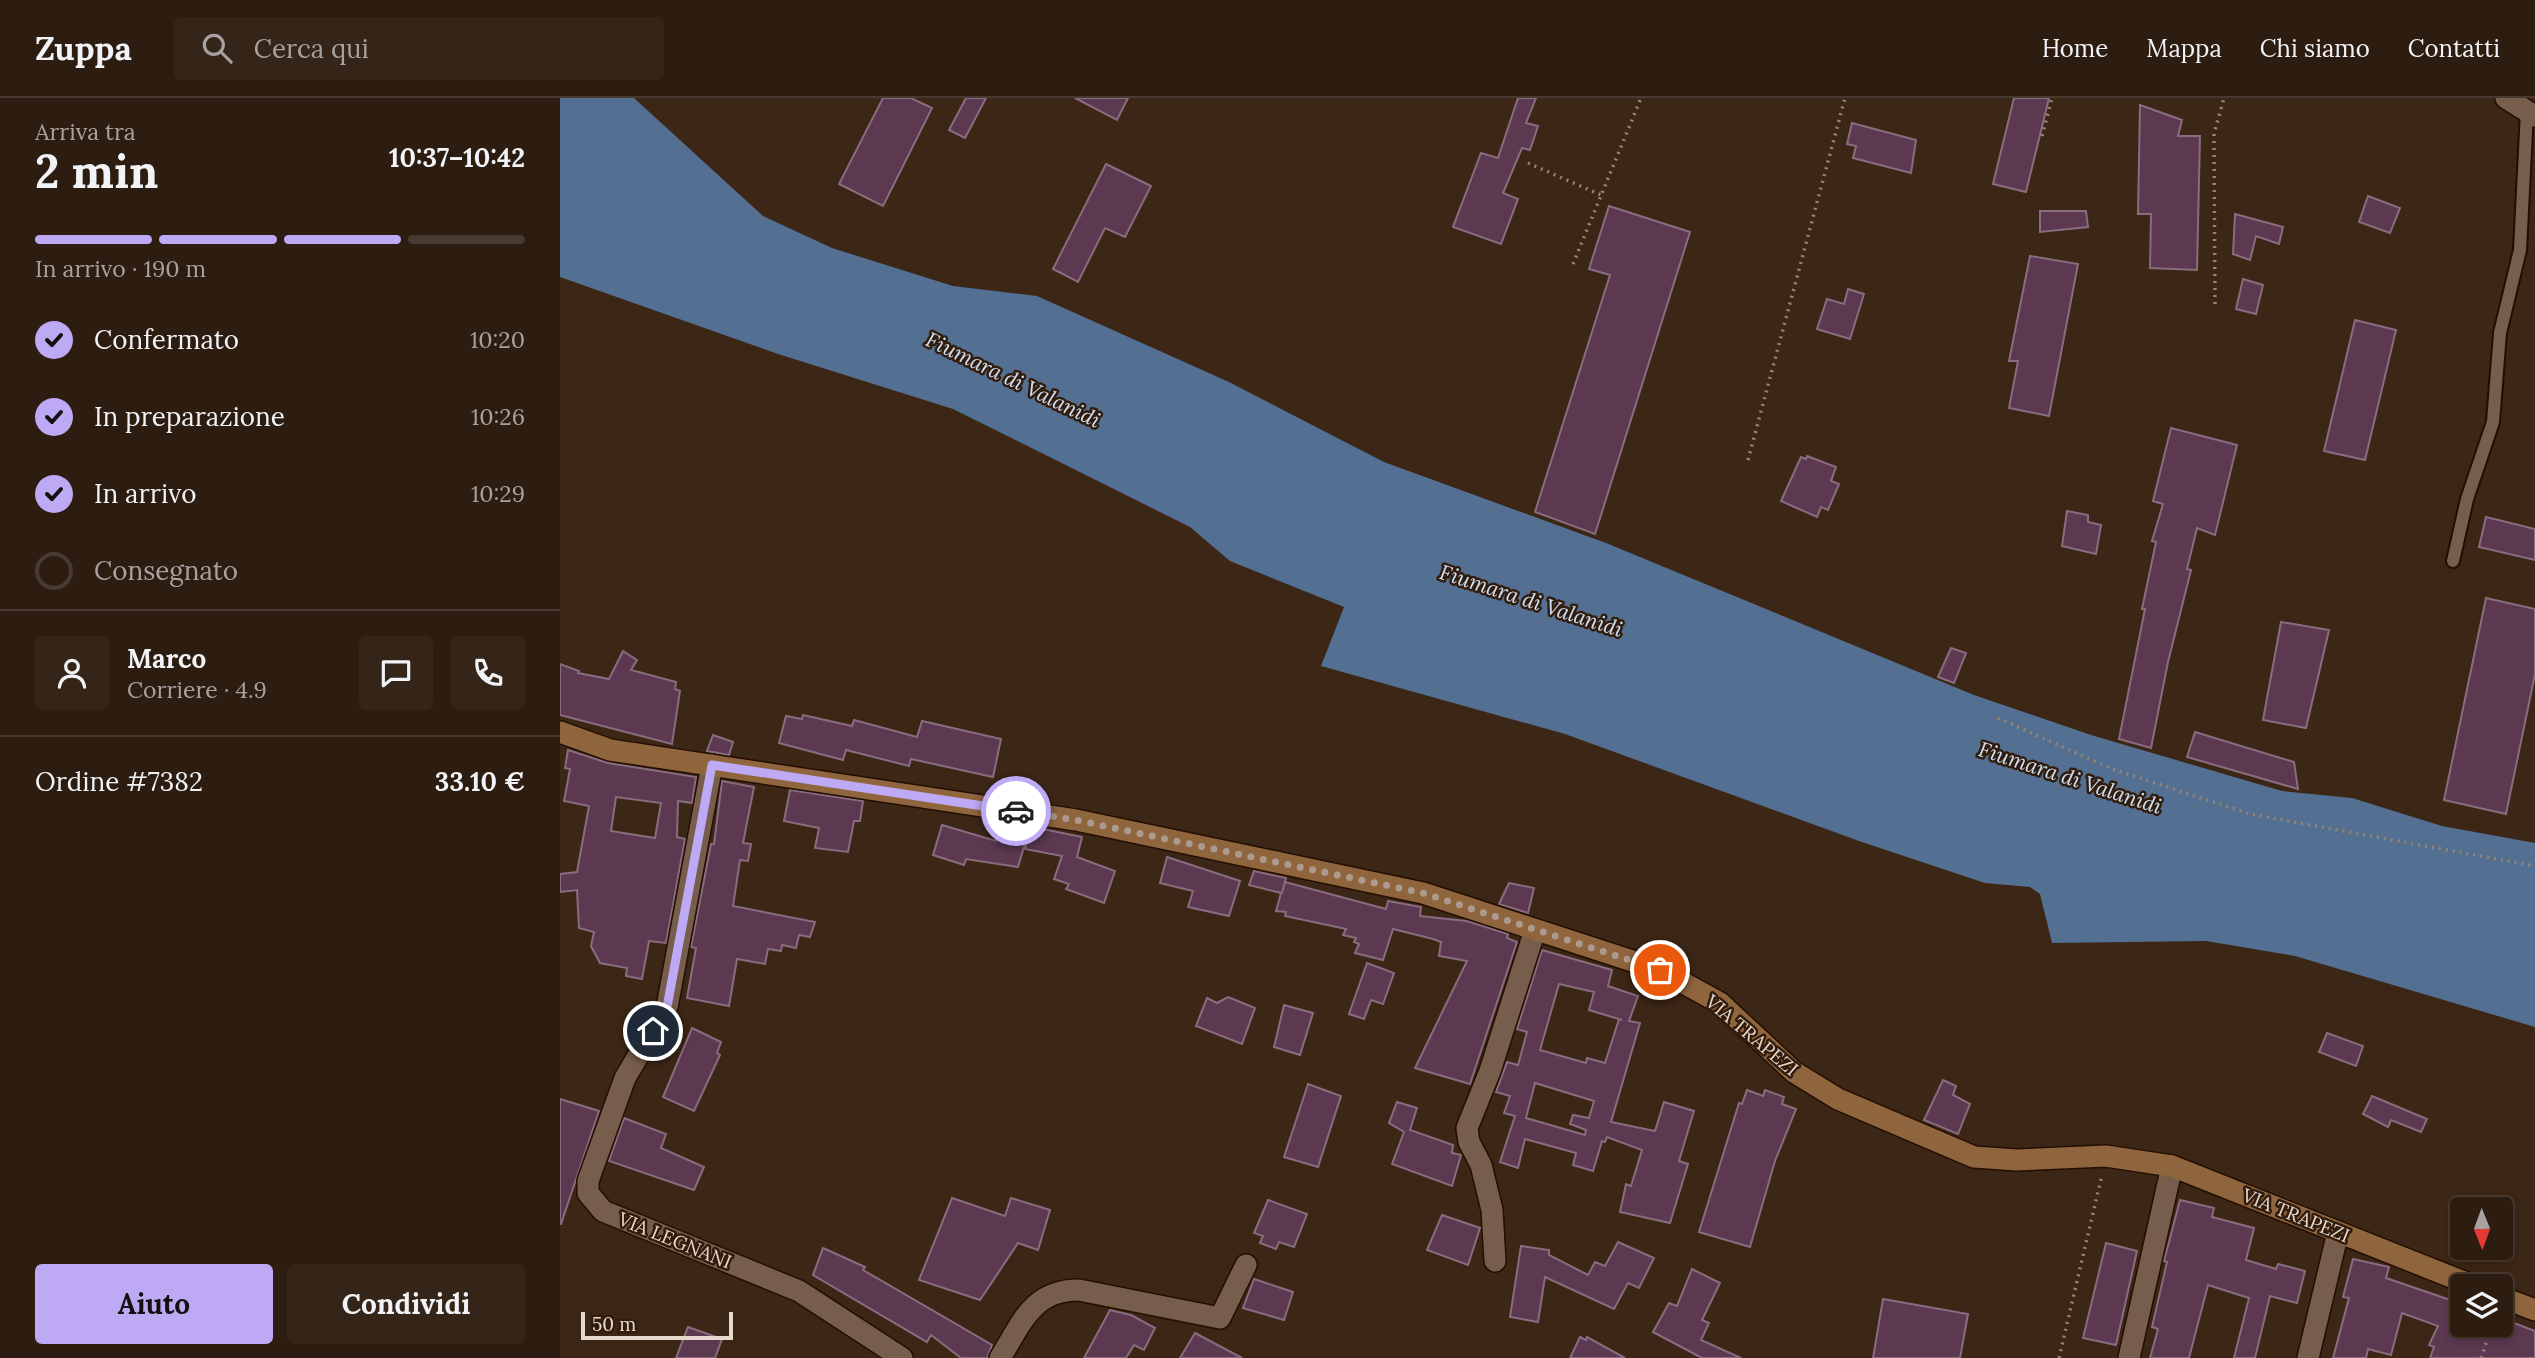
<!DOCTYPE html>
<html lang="it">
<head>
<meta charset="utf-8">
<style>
  :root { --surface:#2d1c10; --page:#352519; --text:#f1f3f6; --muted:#a7a19f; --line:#483a30; --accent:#bea9f4 }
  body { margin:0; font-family:Lora,serif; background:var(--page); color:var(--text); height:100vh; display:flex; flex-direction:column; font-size:26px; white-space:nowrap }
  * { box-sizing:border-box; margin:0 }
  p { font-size:23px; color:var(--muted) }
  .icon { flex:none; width:38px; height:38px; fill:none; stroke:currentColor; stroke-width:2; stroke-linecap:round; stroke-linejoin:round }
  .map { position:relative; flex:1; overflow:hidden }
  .panel { display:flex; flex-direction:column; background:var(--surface); width:560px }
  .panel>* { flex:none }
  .needle { width:46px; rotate:179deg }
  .fabs { position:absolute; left:1890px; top:1099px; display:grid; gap:14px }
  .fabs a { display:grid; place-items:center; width:63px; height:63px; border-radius:7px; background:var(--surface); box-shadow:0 4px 10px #0003,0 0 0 2px var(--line); font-size:35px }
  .scale { position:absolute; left:21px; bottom:18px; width:152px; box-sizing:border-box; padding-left:7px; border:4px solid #e8d9ce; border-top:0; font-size:19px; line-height:24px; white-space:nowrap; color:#e8d9ce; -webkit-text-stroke:5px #321c0c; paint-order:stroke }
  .pin { position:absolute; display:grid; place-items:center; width:60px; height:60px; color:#fff; margin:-30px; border:4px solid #fff; border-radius:50%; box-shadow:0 2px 7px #0007 }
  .courier { position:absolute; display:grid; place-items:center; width:70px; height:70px; margin:-35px; border:5px solid #bea9f4; border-radius:50%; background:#fff; color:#222; box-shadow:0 2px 9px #0007 }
  .summary em { font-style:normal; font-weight:700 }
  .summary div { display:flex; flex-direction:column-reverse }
  .summary { display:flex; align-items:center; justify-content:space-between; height:119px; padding:0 35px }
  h1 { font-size:46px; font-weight:700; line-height:52px }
  .bar { display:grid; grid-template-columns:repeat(4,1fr); gap:10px 7px; align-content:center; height:84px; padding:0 35px }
  .bar i { height:9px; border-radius:5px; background:var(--line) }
  .bar .active { background:var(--accent) }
  .bar p { grid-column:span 4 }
  .line { display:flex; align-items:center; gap:18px; padding:0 35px; border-top:2px solid var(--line) }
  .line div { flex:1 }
  .round { display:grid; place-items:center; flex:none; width:74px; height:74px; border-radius:7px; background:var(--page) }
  ol { padding:0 35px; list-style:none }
  li { display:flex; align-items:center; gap:21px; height:77px }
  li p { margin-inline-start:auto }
  li .icon { padding:7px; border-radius:50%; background:var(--accent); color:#111; stroke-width:4 }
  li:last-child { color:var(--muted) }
  li i { width:38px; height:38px; border:4px solid var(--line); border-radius:50% }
  .action { display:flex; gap:14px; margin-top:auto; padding:14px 35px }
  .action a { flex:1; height:80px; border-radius:7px; background:var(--accent); color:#111; font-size:28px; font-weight:700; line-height:80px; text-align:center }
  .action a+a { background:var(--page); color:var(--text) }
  header { display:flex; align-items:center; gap:42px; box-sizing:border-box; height:98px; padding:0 35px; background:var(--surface); border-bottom:2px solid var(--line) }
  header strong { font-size:33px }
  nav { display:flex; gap:38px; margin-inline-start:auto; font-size:24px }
  .search { width:490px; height:63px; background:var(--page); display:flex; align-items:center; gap:18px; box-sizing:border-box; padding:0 24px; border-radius:7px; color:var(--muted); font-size:26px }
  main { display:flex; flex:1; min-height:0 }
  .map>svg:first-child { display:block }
  .water { fill:#536f92 }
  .building { fill:#5c3851; stroke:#886d7f; stroke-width:2; fill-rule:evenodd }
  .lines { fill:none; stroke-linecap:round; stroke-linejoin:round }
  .lane-casing { stroke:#230e01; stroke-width:16 }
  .street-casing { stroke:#230e01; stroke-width:24 }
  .secondary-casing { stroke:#230e01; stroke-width:24 }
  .path { stroke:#978477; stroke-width:3.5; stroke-dasharray:2 5; stroke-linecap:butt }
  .lane { stroke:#775d4b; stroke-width:12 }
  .street { stroke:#775d4b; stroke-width:21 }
  .secondary { stroke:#8f653e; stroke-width:21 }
  .done { stroke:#ac9a8e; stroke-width:7; stroke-dasharray:0 12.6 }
  .route { stroke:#bea9f4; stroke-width:9 }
  .labels { text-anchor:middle; stroke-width:5; stroke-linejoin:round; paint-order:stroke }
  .street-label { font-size:19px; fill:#e8d9ce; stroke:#321c0c }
  .water-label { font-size:21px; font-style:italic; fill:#cde0f7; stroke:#321c0c }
</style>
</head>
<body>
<header>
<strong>Zuppa</strong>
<div class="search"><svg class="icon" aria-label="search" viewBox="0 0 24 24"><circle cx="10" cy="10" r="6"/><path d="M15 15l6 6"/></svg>Cerca qui</div>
<nav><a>Home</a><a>Mappa</a><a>Chi siamo</a><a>Contatti</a></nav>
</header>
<main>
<section class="panel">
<div class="summary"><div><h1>2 min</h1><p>Arriva tra</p></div><em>10:37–10:42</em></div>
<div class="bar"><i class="active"></i><i class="active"></i><i class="active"></i><i></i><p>In arrivo · 190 m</p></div>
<ol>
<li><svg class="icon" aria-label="check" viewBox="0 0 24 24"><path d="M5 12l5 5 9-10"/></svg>Confermato<p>10:20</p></li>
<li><svg class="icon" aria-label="check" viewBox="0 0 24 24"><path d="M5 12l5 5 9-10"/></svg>In preparazione<p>10:26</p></li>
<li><svg class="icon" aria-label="check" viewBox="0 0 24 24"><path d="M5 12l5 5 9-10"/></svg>In arrivo<p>10:29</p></li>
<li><i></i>Consegnato</li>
</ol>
<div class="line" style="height:126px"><a class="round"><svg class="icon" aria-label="person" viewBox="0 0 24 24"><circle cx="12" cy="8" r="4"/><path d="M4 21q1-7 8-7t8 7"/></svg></a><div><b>Marco</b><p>Corriere · 4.9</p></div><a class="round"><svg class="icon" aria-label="chat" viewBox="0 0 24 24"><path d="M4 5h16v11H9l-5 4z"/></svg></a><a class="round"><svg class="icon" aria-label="phone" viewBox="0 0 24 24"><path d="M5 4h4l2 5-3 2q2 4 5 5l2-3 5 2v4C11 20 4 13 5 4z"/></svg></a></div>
<div class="line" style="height:91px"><div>Ordine #7382</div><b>33.10 €</b></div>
<div class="action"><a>Aiuto</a><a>Condividi</a></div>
</section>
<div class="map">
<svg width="1975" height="1260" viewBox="0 0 1975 1260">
  <rect width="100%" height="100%" fill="#3c2616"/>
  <!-- water -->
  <path class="water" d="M 0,0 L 74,0 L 203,118 L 272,150 L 393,188 L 477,198 L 669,284 L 824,364 L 1046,445 L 1414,597 L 1531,637 L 1722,693 L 1792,700 L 1882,728 L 1975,745 L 1975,929 L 1735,858 L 1646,843 L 1492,845 L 1480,796 L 1470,789 L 1425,785 L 1299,743 L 1005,636 L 761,568 L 784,509 L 670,463 L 630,429 L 393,311 L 218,256 L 0,179 Z"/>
  <!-- building -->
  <g class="building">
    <path d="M 323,0 L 351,0 L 372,10 L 323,108 L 279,86 Z"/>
    <path d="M 406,0 L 426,0 L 405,40 L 389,32 Z"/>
    <path d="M 515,0 L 568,0 L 557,22 Z"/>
    <path d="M 958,0 L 976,0 L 966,25 L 978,28 L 970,52 L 962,50 L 943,95 L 958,101 L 941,146 L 893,129 L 921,55 L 938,60 Z"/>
    <path d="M 1454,0 L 1489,0 L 1466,94 L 1433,86 Z"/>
    <path d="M 1580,7 L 1622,22 L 1618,38 L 1640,38 L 1637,172 L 1590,170 L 1591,116 L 1578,116 Z"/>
    <path d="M 1292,25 L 1356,42 L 1351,75 L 1293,60 L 1296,48 L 1287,46 Z"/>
    <path d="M 546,66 L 591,88 L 565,139 L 545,130 L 518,184 L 493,171 Z"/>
    <path d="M 1808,98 L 1840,110 L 1830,135 L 1799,124 Z"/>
    <path d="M 1049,108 L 1130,134 L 1035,436 L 975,414 L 1050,177 L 1029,171 Z"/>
    <path d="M 1480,113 L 1526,113 L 1528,129 L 1480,134 Z"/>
    <path d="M 1675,116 L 1723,129 L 1719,146 L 1696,138 L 1690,162 L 1673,156 Z"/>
    <path d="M 1470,158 L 1518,166 L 1489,318 L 1449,310 L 1458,263 L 1449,263 Z"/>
    <path d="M 1683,181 L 1703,187 L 1696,216 L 1676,211 Z"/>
    <path d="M 1288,191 L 1304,196 L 1290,241 L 1257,231 L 1267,201 L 1284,206 Z"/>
    <path d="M 1795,222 L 1836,232 L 1805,362 L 1764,353 Z"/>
    <path d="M 1611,330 L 1677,347 L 1655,437 L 1637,430 L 1627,471 L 1631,472 L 1608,564 L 1591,650 L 1559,641 L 1585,511 L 1582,511 L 1596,444 L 1592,443 L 1603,406 L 1593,403 Z"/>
    <path d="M 1247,358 L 1276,369 L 1271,383 L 1279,386 L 1268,412 L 1261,409 L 1257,419 L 1221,403 L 1241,359 L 1246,361 Z"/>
    <path d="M 1507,413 L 1528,417 L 1528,424 L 1541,427 L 1536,456 L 1502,448 Z"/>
    <path d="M 1926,419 L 1975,431 L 1975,462 L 1919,449 Z"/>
    <path d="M 1926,500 L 1975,511 L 1975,576 L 1946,716 L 1884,702 Z"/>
    <path d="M 1721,524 L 1769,532 L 1746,630 L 1703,622 Z"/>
    <path d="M 1391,550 L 1406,555 L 1394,585 L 1378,579 Z"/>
    <path d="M 63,553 L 77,562 L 71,572 L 116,584 L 115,591 L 120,593 L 112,646 L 0,617 L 0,566 L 19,573 L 18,575 L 49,581 Z"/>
    <path d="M 243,617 L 292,628 L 294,622 L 357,639 L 362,623 L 441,641 L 433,679 L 351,661 L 349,668 L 286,652 L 283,662 L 219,645 L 226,618 L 242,621 Z"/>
    <path d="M 1635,634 L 1734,664 L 1738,691 L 1627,659 Z"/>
    <path d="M 153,637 L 173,644 L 169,657 L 147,653 Z"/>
    <path d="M 8,652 L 48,665 L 136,679 L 132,705 L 118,703 L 117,739 L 125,741 L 106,845 L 89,843 L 82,881 L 66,878 L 67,870 L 40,865 L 31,848 L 34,834 L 19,830 L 17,792 L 0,794 L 0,776 L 17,774 L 29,708 L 4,703 L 10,671 L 5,670 ZM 56,699 L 101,705 L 95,740 L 51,733 Z"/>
    <path d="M 162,683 L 194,689 L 183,745 L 191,746 L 188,763 L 180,762 L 173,808 L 255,824 L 250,839 L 239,837 L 236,850 L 222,847 L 221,853 L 208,851 L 205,866 L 177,861 L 169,908 L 127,900 L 136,850 L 131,849 L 151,746 L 154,746 Z"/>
    <path d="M 230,692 L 303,703 L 300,723 L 294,723 L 288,754 L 255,750 L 259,730 L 224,723 Z"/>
    <path d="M 382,727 L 436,743 L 437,734 L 467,739 L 458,769 L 406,761 L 404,767 L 373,757 Z"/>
    <path d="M 473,729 L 522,739 L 517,759 L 555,773 L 544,805 L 506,791 L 509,786 L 494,781 L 502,758 L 465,751 Z"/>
    <path d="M 607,759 L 680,783 L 669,818 L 628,809 L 633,793 L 600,785 Z"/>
    <path d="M 694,773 L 726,780 L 722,795 L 725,784 L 826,811 L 828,803 L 861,809 L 860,818 L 907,823 L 948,836 L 947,840 L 957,844 L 910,986 L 855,970 L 907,863 L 879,858 L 881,844 L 873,841 L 833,831 L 823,862 L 795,855 L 799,846 L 794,844 L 796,840 L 783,837 L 786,831 L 725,818 L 726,814 L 716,813 L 721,795 L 689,787 Z"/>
    <path d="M 949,785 L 974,790 L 968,815 L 939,806 Z"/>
    <path d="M 982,852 L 1052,872 L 1048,888 L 1078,898 L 1069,923 L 1080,925 L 1051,1024 L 1095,1033 L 1104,1004 L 1134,1013 L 1119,1063 L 1128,1066 L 1110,1125 L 1060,1114 L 1066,1086 L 1071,1088 L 1082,1052 L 1047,1039 L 1045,1044 L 1042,1043 L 1033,1073 L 1013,1067 L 1016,1055 L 965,1041 L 958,1070 L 940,1064 L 955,1018 L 944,1015 L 950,998 L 936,994 L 947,964 L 958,967 L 967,934 L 957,931 ZM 999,886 L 1034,894 L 1029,912 L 1062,922 L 1059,921 L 1045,965 L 1027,960 L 1026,965 L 980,952 ZM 975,985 L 1034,1003 L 1029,1020 L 1013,1017 L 1010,1026 L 1026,1032 L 1025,1037 L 966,1020 Z"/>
    <path d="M 807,865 L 834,875 L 823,906 L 811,902 L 804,921 L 789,916 Z"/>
    <path d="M 668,899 L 695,910 L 682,946 L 636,928 L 647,900 L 657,905 Z"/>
    <path d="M 724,907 L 753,915 L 740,957 L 714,949 Z"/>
    <path d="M 132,930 L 161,944 L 157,955 L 160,957 L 134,1013 L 103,999 Z"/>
    <path d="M 1767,935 L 1803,948 L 1796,968 L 1759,954 Z"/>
    <path d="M 1383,982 L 1396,988 L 1393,997 L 1410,1006 L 1398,1036 L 1364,1022 Z"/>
    <path d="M 748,986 L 781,998 L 758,1069 L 724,1059 Z"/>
    <path d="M 1187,992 L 1203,998 L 1205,992 L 1224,999 L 1222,1006 L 1236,1011 L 1215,1063 L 1190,1149 L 1139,1134 L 1179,1005 L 1182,1006 Z"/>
    <path d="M 1812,998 L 1867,1021 L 1861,1034 L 1831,1022 L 1828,1029 L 1803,1016 Z"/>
    <path d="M 0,1001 L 39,1013 L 1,1126 L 0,1126 Z"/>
    <path d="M 837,1004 L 857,1010 L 850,1032 L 893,1047 L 892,1055 L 901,1057 L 892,1088 L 832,1066 L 844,1034 L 829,1025 Z"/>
    <path d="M 64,1020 L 106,1036 L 101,1050 L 144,1069 L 134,1092 L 49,1063 Z"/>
    <path d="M 392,1100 L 445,1118 L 451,1100 L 490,1112 L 478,1152 L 458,1145 L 420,1202 L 359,1182 Z"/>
    <path d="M 708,1102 L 747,1116 L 734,1149 L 719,1144 L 716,1151 L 700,1145 L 703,1138 L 694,1135 Z"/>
    <path d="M 1620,1102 L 1654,1110 L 1652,1119 L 1694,1130 L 1686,1162 L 1716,1171 L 1718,1166 L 1745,1173 L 1737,1205 L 1710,1198 L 1695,1260 L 1674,1260 L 1689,1200 L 1648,1187 L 1629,1260 L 1590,1260 L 1598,1231 L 1592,1229 L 1607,1164 L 1604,1163 Z"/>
    <path d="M 882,1117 L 920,1130 L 908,1167 L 867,1152 Z"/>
    <path d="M 1058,1144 L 1094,1160 L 1079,1190 L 1068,1185 L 1054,1211 L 985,1179 L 978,1224 L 950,1219 L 961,1148 L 989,1152 L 989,1157 L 1028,1177 L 1035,1164 L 1045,1168 Z"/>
    <path d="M 1546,1145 L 1577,1153 L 1556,1247 L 1523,1240 Z"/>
    <path d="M 263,1150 L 305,1169 L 303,1172 L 432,1247 L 427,1260 L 401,1260 L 371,1237 L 367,1244 L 253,1177 Z"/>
    <path d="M 1793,1161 L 1829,1169 L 1826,1180 L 1902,1206 L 1896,1227 L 1942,1227 L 1944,1221 L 1975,1233 L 1975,1260 L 1870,1260 L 1874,1249 L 1869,1247 L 1878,1228 L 1842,1215 L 1831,1257 L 1808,1251 L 1806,1260 L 1773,1260 L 1789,1200 L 1783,1199 Z"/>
    <path d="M 1132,1171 L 1160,1185 L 1142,1222 L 1149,1225 L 1141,1242 L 1181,1260 L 1142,1260 L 1093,1234 L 1109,1205 L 1117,1208 Z"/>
    <path d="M 694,1181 L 733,1194 L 724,1222 L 683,1210 Z"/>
    <path d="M 1323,1201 L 1408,1216 L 1400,1260 L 1313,1260 Z"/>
    <path d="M 550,1212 L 571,1217 L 595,1230 L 584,1252 L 574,1247 L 566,1260 L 524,1260 Z"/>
    <path d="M 128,1229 L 162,1241 L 155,1260 L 116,1260 Z"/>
    <path d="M 635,1235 L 682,1260 L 620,1260 Z"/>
    <path d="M 1020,1239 L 1026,1242 L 1027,1239 L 1065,1260 L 1010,1260 Z"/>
  </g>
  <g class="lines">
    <defs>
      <path id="lane" d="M 1893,463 L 1907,401 L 1933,324 L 1940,235 L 1960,152 L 1967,13"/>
      <g id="street">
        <path d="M 1946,0 L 1975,18"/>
        <path d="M 152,667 L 107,909 L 65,980 L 28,1083 L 28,1095 L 43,1113 L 239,1193 L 342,1260"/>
        <path d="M 935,1163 L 932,1112 L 921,1067 L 909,1044 L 907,1030 L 930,973 L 975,832"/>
        <path d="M 440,1260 C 462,1225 472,1192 519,1192 L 660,1220 L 686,1167"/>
        <path d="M 1569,1260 L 1612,1068"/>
        <path d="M 1748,1260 L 1778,1134"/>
      </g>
      <g id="secondary">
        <path d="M 0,634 L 50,652 L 516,722 L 863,795 L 1100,872 L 1160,905 L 1234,974 L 1278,1001 L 1414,1059 L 1457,1062 L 1546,1058 L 1612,1068 L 1914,1188"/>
        <path d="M 1941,1199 L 1975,1212"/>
      </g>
    </defs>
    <!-- lane casing -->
    <use href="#lane" class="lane-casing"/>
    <!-- street casing -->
    <use href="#street" class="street-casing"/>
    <!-- secondary casing -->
    <use href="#secondary" class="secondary-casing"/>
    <!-- path -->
    <g class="path">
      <path d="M 1482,38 L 1492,0"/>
      <path d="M 968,65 L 1041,97"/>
      <path d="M 1013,166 L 1081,0"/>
      <path d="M 1655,206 L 1654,36 L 1664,0"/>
      <path d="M 1188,362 L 1285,0"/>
      <path d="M 1438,620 L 1552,671 L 1690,716 L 1975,768"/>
      <path d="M 1499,1260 L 1542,1077"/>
      <path d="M 1921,1260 L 1932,1227"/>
    </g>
    <!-- lane -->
    <use href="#lane" class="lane"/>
    <!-- street -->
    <use href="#street" class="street"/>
    <!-- secondary -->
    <use href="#secondary" class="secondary"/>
  </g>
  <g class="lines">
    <!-- done -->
    <path class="done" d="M 456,713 L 516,722 L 863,795 L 1100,872"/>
    <!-- route -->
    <path class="route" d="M 93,933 L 107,909 L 152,667 L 456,713"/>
  </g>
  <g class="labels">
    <!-- street labels -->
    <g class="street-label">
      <text transform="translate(1192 937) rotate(40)" y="7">VIA TRAPEZI</text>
      <text transform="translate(1736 1117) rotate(22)" y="7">VIA TRAPEZI</text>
      <text transform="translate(115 1142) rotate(22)" y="7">VIA LEGNANI</text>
    </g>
    <!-- water labels -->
    <g class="water-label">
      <text transform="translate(453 282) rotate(26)" y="7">Fiumara di Valanidi</text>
      <text transform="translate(971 503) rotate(18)" y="7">Fiumara di Valanidi</text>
      <text transform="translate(1510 680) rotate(18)" y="7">Fiumara di Valanidi</text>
    </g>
  </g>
</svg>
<div class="fabs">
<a><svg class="needle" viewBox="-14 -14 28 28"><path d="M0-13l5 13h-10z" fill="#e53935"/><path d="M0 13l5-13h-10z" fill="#a7a19f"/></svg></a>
<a><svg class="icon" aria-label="layers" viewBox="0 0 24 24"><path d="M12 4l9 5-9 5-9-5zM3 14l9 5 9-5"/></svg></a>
</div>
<div class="scale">50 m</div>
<div class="pin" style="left:1100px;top:872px;background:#ea580c"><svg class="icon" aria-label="bag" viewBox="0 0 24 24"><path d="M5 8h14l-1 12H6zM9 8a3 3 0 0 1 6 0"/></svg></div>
<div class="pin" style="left:93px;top:933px;background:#1f2937"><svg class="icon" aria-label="home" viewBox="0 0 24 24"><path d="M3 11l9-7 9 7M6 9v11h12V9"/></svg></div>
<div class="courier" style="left:456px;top:713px"><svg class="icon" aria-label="car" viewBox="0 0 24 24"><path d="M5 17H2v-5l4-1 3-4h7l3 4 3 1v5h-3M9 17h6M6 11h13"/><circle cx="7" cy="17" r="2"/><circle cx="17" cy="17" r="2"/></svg></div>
</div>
</main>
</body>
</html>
